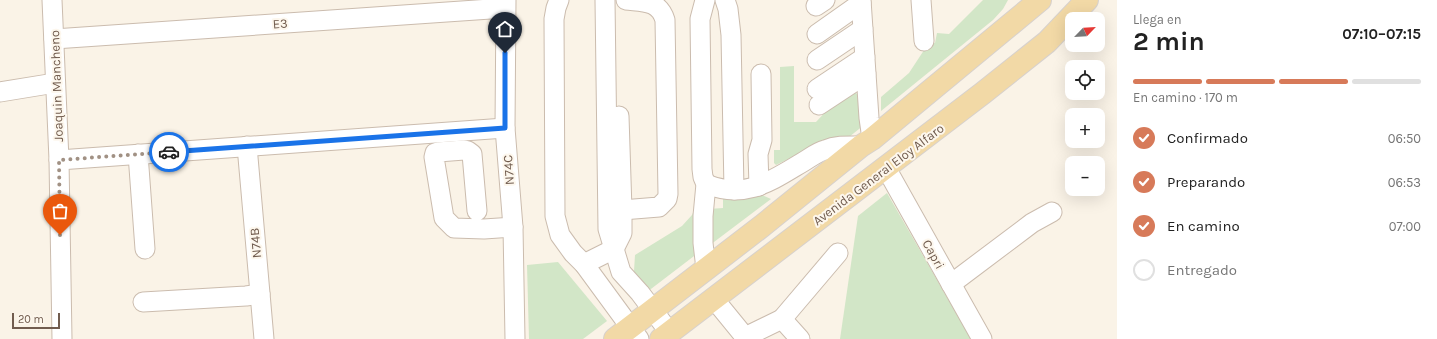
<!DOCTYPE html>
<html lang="es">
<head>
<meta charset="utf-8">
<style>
  :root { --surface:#fff; --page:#f2f2f2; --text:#222; --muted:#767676; --line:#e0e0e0; --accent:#d77a59 }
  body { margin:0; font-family:Karla,sans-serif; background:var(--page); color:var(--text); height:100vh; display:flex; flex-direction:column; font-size:15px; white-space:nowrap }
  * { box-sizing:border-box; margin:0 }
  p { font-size:13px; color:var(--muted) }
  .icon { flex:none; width:22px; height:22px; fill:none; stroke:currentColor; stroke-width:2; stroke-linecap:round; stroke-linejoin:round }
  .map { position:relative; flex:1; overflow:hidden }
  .sheet { display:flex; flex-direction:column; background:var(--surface); width:320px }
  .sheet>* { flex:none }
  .needle { width:26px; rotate:65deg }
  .controls { position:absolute; left:1065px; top:12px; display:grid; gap:8px }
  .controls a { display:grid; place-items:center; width:40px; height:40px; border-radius:8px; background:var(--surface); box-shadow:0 4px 16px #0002; font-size:20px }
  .scale { position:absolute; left:12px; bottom:10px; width:48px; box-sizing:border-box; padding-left:4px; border:2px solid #715c4e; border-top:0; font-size:11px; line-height:14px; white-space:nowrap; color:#715c4e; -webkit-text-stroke:3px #fdf7ed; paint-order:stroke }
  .pin { position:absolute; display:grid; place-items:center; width:34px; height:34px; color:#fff; margin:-41px -17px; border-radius:50% 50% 50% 0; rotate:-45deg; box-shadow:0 0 4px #0007 }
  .pin .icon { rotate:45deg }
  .courier { position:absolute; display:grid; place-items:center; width:40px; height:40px; margin:-20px; border:3px solid #1a73e8; border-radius:50%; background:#fff; color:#222; box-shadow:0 1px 5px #0007 }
  .head em { font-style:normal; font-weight:700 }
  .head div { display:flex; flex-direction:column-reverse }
  .head { display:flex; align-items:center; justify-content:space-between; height:68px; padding:0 16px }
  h1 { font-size:26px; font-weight:700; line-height:30px }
  .bar { display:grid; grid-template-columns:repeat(4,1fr); gap:6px 4px; align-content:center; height:48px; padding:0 16px }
  .bar i { height:5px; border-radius:3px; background:var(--line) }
  .bar .active { background:var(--accent) }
  .bar p { grid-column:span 4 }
  ol { padding:0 16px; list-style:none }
  li { display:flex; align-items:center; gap:12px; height:44px }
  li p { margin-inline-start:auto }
  li .icon { padding:4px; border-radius:50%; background:var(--accent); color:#fff; stroke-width:4 }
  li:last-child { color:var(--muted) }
  li i { width:22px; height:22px; border:2px solid var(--line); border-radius:50% }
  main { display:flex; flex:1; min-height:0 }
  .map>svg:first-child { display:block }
  .green { fill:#d2e6c7 }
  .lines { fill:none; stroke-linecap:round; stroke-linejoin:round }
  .minor-casing { stroke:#cbbcae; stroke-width:21 }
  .major-casing { stroke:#d7d1cd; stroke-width:24 }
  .minor { stroke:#fff; stroke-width:19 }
  .major { stroke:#f2d9a6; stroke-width:22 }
  .done { stroke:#a19184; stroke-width:4; stroke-dasharray:0 7.2 }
  .route { stroke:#1a73e8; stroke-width:5 }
  .labels { text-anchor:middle; stroke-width:4; stroke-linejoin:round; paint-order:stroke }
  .street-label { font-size:13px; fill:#715c4e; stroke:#fdf7ed }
</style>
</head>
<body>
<main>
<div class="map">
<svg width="1117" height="339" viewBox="0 0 1117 339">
  <rect width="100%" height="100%" fill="#faf3e7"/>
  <!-- green -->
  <g class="green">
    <path d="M 983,0 L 1008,0 L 1003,9 L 993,20 L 881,111 L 881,97 L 909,73 L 930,41 L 935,43 L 937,33 L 949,34 Z"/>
    <path d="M 794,66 L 794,122 L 816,122 C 827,111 839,92 856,93 L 860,97 L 864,125 L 844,141 L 823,142 L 776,165 L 774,163 L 774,150 L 780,150 L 780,67 Z"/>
    <path d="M 887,193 L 971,339 L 840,339 L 858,216 Z"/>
    <path d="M 762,195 L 771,199 L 710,245 L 709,209 L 723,208 L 723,198 Z"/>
    <path d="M 698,201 L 698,253 L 647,292 L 637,285 L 634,271 L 635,255 L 682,226 L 692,215 Z"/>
    <path d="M 558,262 L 607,321 L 583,339 L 529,339 L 527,265 Z"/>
  </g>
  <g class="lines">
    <defs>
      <g id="minor">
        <path d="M 52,0 L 59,160 L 62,339"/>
        <path d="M 506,0 L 505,128 L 513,227 L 515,339"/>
        <path d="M 559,0 L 556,8 L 554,19 L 555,216 L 560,235 L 573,253 L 584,264 L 639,339"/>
        <path d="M 605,0 L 608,229 L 621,272 L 640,293 L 670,333"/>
        <path d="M 705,0 L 700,19 L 702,169 L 703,177 L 706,184 L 703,216 L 703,243 L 706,269"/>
        <path d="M 725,0 L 728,9 L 731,35 L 734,190"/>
        <path d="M 861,0 L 869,118 L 872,139"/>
        <path d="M 921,0 L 924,41"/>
        <path d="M 816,6 L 825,0"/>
        <path d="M 817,34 L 861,3"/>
        <path d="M 54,39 L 505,8"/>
        <path d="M 817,60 L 863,29"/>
        <path d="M 817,89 L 865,57"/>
        <path d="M 0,92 L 55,83"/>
        <path d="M 819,105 L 866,74"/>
        <path d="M 247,146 L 264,339"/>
        <path d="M 138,154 L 145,249"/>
        <path d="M 59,160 L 505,128"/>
        <path d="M 886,168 L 982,339"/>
        <path d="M 706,184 C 746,200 771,181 803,162 C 810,158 817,152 825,150 C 837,145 849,146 861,146"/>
        <path d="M 759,186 L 758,154 L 762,140 L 761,74"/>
        <path d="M 622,210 L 659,207 L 667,199 L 668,194 L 665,20 C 659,0 643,2 626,0"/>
        <path d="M 477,211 L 472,154 L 468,151 L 464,150 L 438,152 L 435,153 L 434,157 L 444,218 L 454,228 L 484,229 L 513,227"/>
        <path d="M 584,264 L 614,249 L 622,233 L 622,210 L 619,116"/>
        <path d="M 951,284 L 1032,223 L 1052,212"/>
        <path d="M 714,299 L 745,337 L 782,319 L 800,339"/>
        <path d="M 143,302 L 246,296 L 260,294"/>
        <path d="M 782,319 L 838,253"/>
      </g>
      <g id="major">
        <path d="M 615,339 L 762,226 L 861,146 L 872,139 L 1040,0"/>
        <path d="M 661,339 L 983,93 L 1047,42 L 1087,0"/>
      </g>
    </defs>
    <!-- minor casing -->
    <use href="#minor" class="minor-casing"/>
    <!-- major casing -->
    <use href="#major" class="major-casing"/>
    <!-- minor -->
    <use href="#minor" class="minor"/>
    <!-- major -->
    <use href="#major" class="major"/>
  </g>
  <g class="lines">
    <!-- done -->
    <path class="done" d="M 60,235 L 59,160 L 169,152"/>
    <!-- route -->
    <path class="route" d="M 169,152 L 505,128 L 505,53"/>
  </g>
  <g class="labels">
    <!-- street labels -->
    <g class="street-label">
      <text transform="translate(280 23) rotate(-4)" y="5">E3</text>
      <text transform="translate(56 86) rotate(-92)" y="5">Joaquin Mancheno</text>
      <text transform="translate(508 170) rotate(-94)" y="5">N74C</text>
      <text transform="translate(878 174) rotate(-37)" y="5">Avenida General Eloy Alfaro</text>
      <text transform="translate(255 243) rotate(-95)" y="5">N74B</text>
      <text transform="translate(934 254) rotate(61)" y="5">Capri</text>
    </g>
  </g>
</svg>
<div class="controls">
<a><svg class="needle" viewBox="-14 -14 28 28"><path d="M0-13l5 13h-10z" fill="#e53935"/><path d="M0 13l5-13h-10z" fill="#767676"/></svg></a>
<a><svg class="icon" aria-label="locate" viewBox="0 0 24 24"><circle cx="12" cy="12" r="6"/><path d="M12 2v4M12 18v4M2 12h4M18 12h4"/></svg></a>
<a>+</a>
<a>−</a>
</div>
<div class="scale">20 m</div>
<div class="pin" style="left:60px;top:235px;background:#ea580c"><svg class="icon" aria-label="bag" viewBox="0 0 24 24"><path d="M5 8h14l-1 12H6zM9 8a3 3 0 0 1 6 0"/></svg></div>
<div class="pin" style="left:505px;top:53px;background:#1f2937"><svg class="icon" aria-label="home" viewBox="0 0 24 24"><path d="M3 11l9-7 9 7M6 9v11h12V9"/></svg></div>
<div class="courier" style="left:169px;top:152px"><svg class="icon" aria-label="car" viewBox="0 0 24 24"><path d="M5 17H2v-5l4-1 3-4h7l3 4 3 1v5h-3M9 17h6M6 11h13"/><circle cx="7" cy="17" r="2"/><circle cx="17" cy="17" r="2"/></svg></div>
</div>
<section class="sheet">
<div class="head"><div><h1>2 min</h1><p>Llega en</p></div><em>07:10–07:15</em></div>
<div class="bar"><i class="active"></i><i class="active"></i><i class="active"></i><i></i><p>En camino · 170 m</p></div>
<ol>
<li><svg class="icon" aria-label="check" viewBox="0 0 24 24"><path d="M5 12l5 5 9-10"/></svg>Confirmado<p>06:50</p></li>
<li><svg class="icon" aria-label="check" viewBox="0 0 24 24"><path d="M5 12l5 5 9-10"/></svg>Preparando<p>06:53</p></li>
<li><svg class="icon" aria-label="check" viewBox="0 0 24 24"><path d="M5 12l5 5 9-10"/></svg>En camino<p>07:00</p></li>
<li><i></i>Entregado</li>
</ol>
</section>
</main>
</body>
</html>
